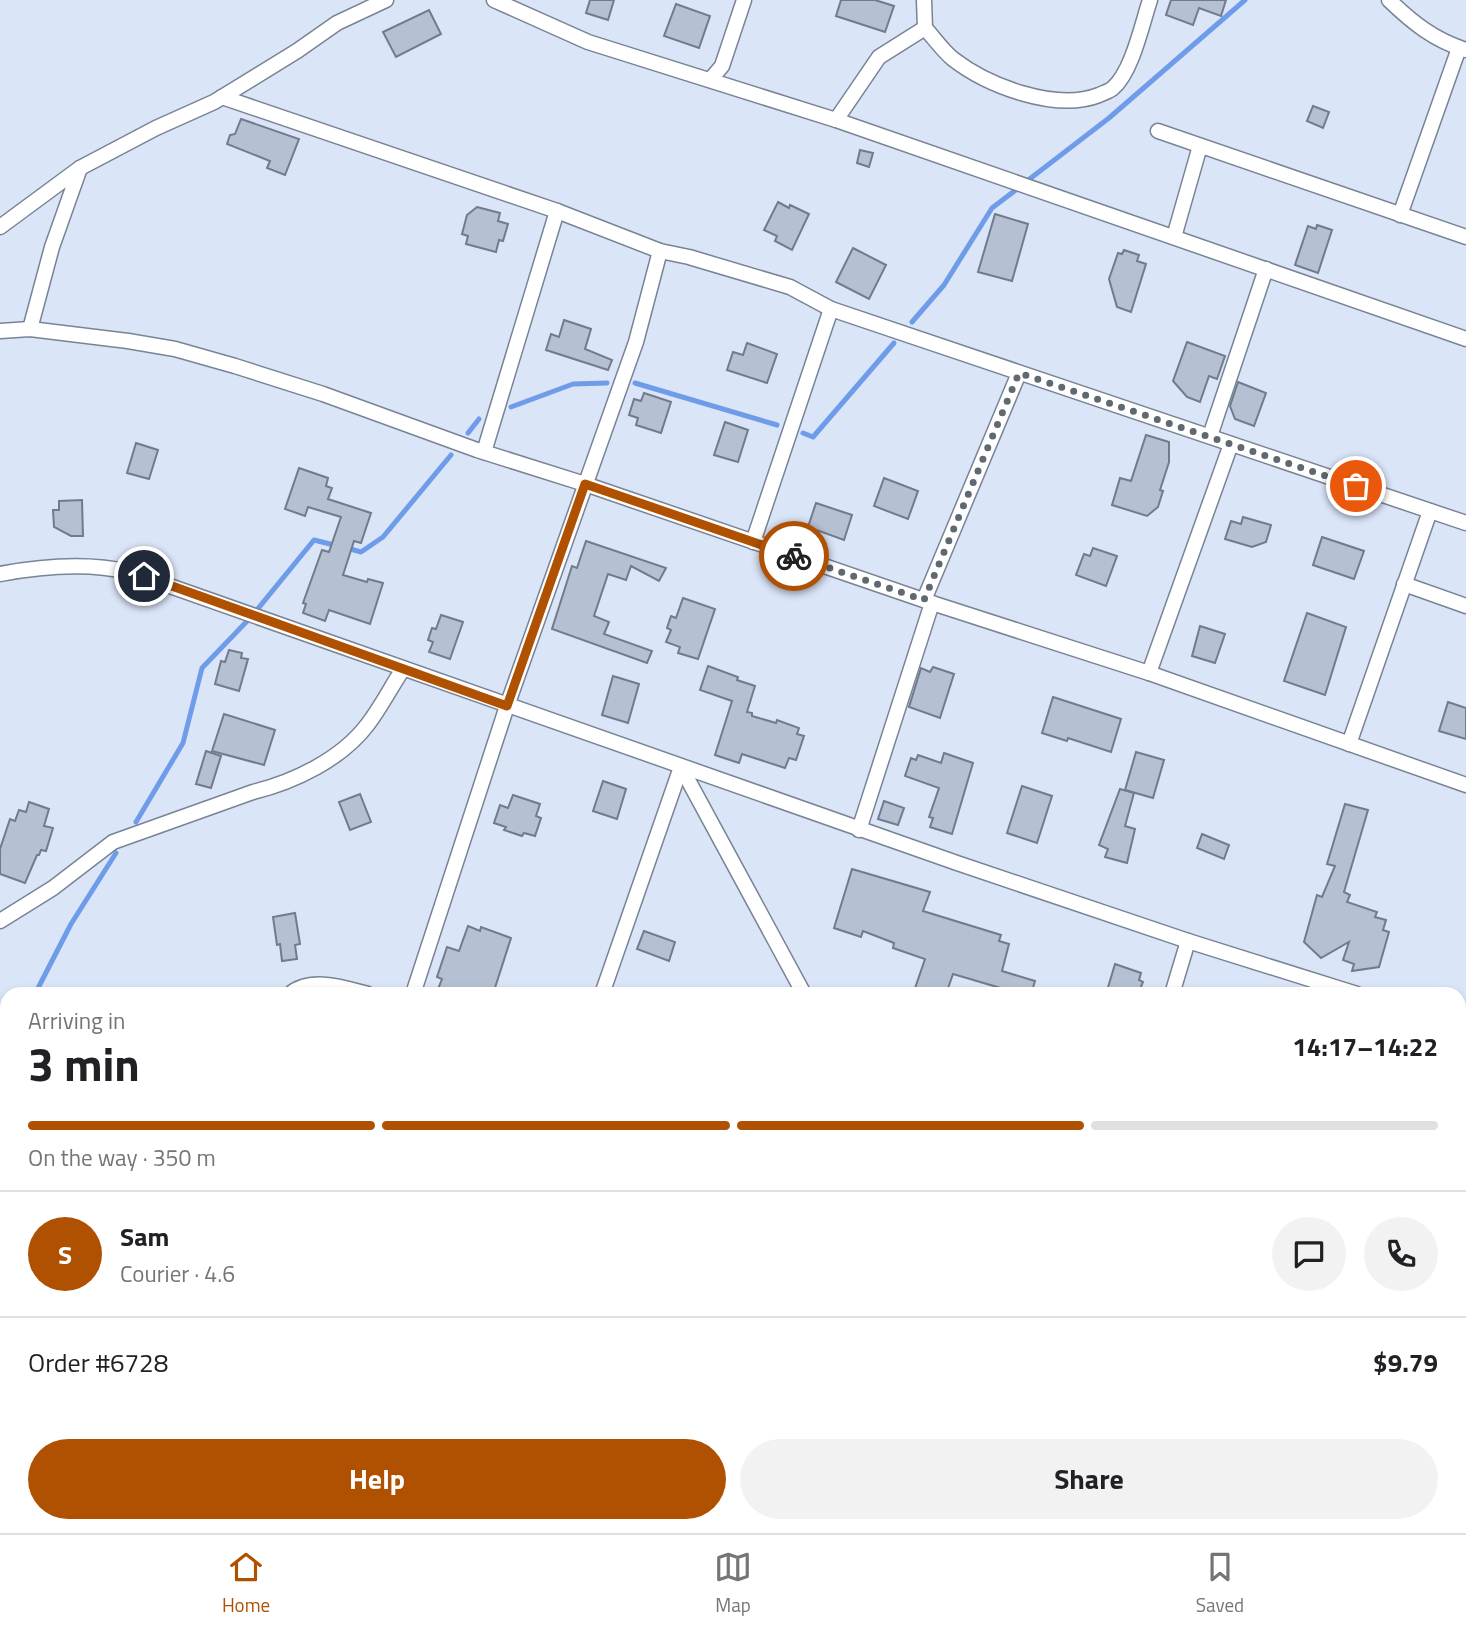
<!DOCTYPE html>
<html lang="en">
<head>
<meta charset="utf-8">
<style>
  :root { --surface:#fff; --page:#f2f2f2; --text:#202124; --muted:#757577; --line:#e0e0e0; --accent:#af5100 }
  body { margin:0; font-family:"Titillium Web",sans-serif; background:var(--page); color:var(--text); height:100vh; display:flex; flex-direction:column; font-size:26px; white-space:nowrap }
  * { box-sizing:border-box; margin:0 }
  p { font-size:23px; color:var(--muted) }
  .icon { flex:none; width:38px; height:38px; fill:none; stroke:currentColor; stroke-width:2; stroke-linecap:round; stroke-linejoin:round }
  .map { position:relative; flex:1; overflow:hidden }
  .sheet { position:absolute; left:0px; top:987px; width:1466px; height:546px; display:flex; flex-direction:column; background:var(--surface); border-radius:21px 21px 0 0; box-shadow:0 4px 10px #0003 }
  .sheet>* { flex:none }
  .pin { position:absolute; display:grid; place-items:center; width:60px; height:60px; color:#fff; margin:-30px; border:4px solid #fff; border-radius:50%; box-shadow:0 2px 7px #0007 }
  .courier { position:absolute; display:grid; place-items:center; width:70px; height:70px; margin:-35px; border:5px solid #af5100; border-radius:50%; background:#fff; color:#222; box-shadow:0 2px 9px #0007 }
  .summary em { font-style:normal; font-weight:700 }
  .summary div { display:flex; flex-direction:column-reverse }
  .summary { display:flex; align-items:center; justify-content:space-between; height:119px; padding:0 28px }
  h1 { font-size:46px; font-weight:700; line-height:52px }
  .bar { display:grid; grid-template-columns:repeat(4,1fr); gap:10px 7px; align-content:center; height:84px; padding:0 28px }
  .bar i { height:9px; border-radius:5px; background:var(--line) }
  .bar .active { background:var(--accent) }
  .bar p { grid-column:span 4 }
  .line { display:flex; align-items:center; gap:18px; padding:0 28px; border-top:2px solid var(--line) }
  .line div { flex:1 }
  .round { display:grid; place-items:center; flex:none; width:74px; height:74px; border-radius:37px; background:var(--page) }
  .primary-button { display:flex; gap:14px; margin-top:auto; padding:14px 28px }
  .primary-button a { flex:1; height:80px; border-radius:42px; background:var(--accent); color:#fff; font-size:28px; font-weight:700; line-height:80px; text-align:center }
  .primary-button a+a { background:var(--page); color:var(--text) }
  .menu { display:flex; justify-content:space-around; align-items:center; height:98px; border-top:2px solid var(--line); background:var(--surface); font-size:19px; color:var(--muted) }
  .menu a { display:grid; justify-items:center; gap:4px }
  .menu .active { color:var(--accent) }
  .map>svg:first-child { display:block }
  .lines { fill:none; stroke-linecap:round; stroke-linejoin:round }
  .stream { stroke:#6f9ce9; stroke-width:5 }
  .building { fill:#b5c0d3; stroke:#717b8c; stroke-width:2 }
  .minor-casing { stroke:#798395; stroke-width:17 }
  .minor { stroke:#fff; stroke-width:14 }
  .done { stroke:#606872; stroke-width:7; stroke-dasharray:0 12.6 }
  .route { stroke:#af5100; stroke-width:9 }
</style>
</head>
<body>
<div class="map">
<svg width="1466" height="1533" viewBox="0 0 1466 1533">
  <rect width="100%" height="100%" fill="#dae5f8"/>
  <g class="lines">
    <!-- stream -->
    <g class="stream">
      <path d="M 1027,181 L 1109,118 L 1245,0"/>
      <path d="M 912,322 L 944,285 L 992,208 L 1017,189"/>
      <path d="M 635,383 L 777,425"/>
      <path d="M 511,407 L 573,384 L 607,383"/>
      <path d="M 468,433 L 479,419"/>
      <path d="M 803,433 L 813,437 L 894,343"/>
      <path d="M 347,548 L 361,552 L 383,537 L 451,455"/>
      <path d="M 136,822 L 183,743 L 202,668 L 252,616 L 314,540 L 338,546"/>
      <path d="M 35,994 L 71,924 L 116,853"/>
      <path d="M 0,1065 L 7,1051"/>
    </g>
  </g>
  <!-- building -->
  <g class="building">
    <path d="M 590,0 L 614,0 L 608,20 L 586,13 Z"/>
    <path d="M 841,0 L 875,0 L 894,6 L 885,32 L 836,16 Z"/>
    <path d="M 1171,0 L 1226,0 L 1221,16 L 1199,8 L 1193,25 L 1166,15 Z"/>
    <path d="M 676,4 L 710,16 L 699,48 L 664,36 Z"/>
    <path d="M 429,10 L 441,34 L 396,57 L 383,32 Z"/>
    <path d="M 1313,106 L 1329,112 L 1323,128 L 1307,121 Z"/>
    <path d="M 241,119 L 299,139 L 285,175 L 267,168 L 270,161 L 227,144 L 230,135 L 235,134 Z"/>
    <path d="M 860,150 L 873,153 L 869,167 L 857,163 Z"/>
    <path d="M 778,202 L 789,208 L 790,205 L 809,214 L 792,250 L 775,241 L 777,236 L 764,230 Z"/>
    <path d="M 477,207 L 500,213 L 498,221 L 508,224 L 503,241 L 499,240 L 496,252 L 466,244 L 468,236 L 462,234 L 467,215 Z"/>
    <path d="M 995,214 L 1028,224 L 1012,281 L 978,272 Z"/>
    <path d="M 1317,225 L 1332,230 L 1318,273 L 1295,265 L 1308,226 L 1316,229 Z"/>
    <path d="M 853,248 L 886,265 L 869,299 L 836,282 Z"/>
    <path d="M 1124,250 L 1139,255 L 1137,261 L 1146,264 L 1131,312 L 1117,307 L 1109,279 L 1118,253 L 1122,254 Z"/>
    <path d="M 564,320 L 591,329 L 585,349 L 612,360 L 608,370 L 546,350 L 551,334 L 559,337 Z"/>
    <path d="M 1187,342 L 1225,356 L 1217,379 L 1209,376 L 1200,402 L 1187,397 L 1173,381 Z"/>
    <path d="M 747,343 L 777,354 L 767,383 L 727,370 L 733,352 L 743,355 Z"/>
    <path d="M 1238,382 L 1266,393 L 1254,426 L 1235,419 L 1230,406 Z"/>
    <path d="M 644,393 L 671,402 L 661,433 L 636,425 L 638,418 L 629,415 L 634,399 L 641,401 Z"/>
    <path d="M 725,422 L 748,430 L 738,462 L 714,455 Z"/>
    <path d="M 1146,435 L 1169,442 L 1169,462 L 1160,490 L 1163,491 L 1158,507 L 1147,516 L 1112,505 L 1120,478 L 1131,481 Z"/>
    <path d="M 136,443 L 158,450 L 149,479 L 127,473 Z"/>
    <path d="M 299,468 L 328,478 L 326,486 L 332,488 L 328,499 L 371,513 L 361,543 L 354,541 L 343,575 L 367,582 L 368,579 L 383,583 L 370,624 L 329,610 L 325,621 L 303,613 L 306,604 L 303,603 L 322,550 L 329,552 L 341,517 L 308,507 L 305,516 L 285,509 Z"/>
    <path d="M 884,478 L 918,491 L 908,519 L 874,506 Z"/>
    <path d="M 82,500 L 83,536 L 71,536 L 54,527 L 53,510 L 59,510 L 59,501 Z"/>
    <path d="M 816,503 L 852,515 L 844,540 L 808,527 Z"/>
    <path d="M 1243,517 L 1271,525 L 1266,542 L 1252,547 L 1225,539 L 1231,521 L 1241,524 Z"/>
    <path d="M 1322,537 L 1364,551 L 1354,579 L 1313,565 Z"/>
    <path d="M 586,541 L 666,568 L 659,581 L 631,566 L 626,580 L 608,574 L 594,616 L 609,622 L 604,634 L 652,651 L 647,663 L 552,629 L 572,566 L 577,568 Z"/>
    <path d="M 1093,548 L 1117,556 L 1106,586 L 1076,575 L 1084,554 L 1090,556 Z"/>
    <path d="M 683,598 L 715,609 L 698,659 L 678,653 L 680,647 L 666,642 L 671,630 L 667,628 L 671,616 L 676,618 Z"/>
    <path d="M 1307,613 L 1346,627 L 1325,695 L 1284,681 Z"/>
    <path d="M 441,615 L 463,622 L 450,659 L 429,652 L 433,642 L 428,640 L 432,628 L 436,629 Z"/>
    <path d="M 1200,626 L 1225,634 L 1215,663 L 1192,656 Z"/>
    <path d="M 229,650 L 242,653 L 241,658 L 248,659 L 239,691 L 215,684 L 221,661 L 225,662 Z"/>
    <path d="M 708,666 L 738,677 L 737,680 L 755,686 L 747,712 L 752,713 L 752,716 L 776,723 L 777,720 L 799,728 L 797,734 L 804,736 L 796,760 L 789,758 L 785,768 L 742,754 L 739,763 L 715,755 L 732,701 L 700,690 Z"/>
    <path d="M 933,667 L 954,674 L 940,718 L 909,707 L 921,668 L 930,672 Z"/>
    <path d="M 613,676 L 639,684 L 628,723 L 602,715 Z"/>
    <path d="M 1053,697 L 1121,719 L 1111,752 L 1068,738 L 1067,741 L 1042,733 Z"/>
    <path d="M 1448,702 L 1466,708 L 1466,739 L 1439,731 Z"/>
    <path d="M 224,714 L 275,730 L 264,765 L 212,751 Z"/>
    <path d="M 206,751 L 221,756 L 211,788 L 196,784 Z"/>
    <path d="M 1136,752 L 1164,760 L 1153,798 L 1125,790 Z"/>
    <path d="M 944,753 L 973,763 L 952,834 L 930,827 L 933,818 L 929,817 L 939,788 L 905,776 L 911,758 L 916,760 L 918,755 L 941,763 Z"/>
    <path d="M 603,781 L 626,789 L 617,819 L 593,811 Z"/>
    <path d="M 1022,786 L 1052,796 L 1037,843 L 1007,833 Z"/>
    <path d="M 1120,789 L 1134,793 L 1125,826 L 1135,829 L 1127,863 L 1105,857 L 1108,849 L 1099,845 Z"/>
    <path d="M 360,794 L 371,822 L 350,830 L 339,802 Z"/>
    <path d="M 513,795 L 540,804 L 536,816 L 541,818 L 535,836 L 524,833 L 522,836 L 504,830 L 506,827 L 494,823 L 500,805 L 508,808 Z"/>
    <path d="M 884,801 L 904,808 L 898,825 L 878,819 Z"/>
    <path d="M 29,802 L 49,809 L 44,826 L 53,828 L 46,851 L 41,850 L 39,855 L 37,855 L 25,883 L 0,874 L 0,849 L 10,819 L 15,821 L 19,810 L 26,812 Z"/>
    <path d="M 1345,804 L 1368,810 L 1344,892 L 1350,895 L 1347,902 L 1377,912 L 1375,917 L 1386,920 L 1383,930 L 1389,932 L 1379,967 L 1352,971 L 1354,964 L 1343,960 L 1349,942 L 1321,958 L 1304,942 L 1317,895 L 1322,897 L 1335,866 L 1327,864 Z"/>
    <path d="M 1202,834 L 1229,845 L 1224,859 L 1197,848 Z"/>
    <path d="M 852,869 L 930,892 L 923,911 L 1001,935 L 999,941 L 1009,944 L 1002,971 L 1035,981 L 1031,994 L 1021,994 L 953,974 L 946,994 L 913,994 L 925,959 L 893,948 L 894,943 L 863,931 L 861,937 L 834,928 Z"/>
    <path d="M 295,913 L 300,944 L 295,945 L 297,959 L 282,961 L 280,944 L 277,945 L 273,917 Z"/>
    <path d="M 468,926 L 480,931 L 481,927 L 511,938 L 493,994 L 436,994 L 442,979 L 437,977 L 447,947 L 459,951 Z"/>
    <path d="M 644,931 L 675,942 L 669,961 L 637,949 Z"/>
    <path d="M 1115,964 L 1141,973 L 1139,980 L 1143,982 L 1138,994 L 1106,994 Z"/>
  </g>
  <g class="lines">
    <defs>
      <g id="minor">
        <path d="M 494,0 L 588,42 L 836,120 L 1466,339"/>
        <path d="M 924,0 L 925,28"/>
        <path d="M 1389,0 C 1413,23 1434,40 1466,50"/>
        <path d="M 710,80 L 722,66 L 744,0"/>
        <path d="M 222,97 L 557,211 L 660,251 L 689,257 L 790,287 L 831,309 L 1466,523"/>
        <path d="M 836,120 L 879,57 L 925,28 C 934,38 943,51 953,59 C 988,86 1056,112 1099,95 C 1103,93 1110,91 1113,88 C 1132,72 1142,24 1150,0"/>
        <path d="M 1158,131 L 1466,237"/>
        <path d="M 1400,215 L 1459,48"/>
        <path d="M 0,227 L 80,168 L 156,128 L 214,102 L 297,51 L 337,23 L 386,0"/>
        <path d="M 1174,237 L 1200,146"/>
        <path d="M 30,329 L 52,247 L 80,168"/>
        <path d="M 0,331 L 30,329 L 128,341 L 175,349 L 235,366 L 323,394 L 477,450 L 585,484 L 932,603 L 1149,673 L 1466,785"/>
        <path d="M 1210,436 L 1266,269"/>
        <path d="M 484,452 L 557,211"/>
        <path d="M 753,542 L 831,309"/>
        <path d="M 0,574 C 42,566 87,562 130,572 L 957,863 L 1188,941 L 1357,994"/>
        <path d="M 1404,584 L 1466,606"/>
        <path d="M 924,600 L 1019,373"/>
        <path d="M 1149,673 L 1231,444"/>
        <path d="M 1349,744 L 1430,511"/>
        <path d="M 681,767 L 804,994"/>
        <path d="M 859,830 L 932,603"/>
        <path d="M 0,921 L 53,888 L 113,842 L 253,792 C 294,782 342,759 368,724 C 381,707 391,687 403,669"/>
        <path d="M 290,994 C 310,976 345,988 368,994"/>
        <path d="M 413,994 L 507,706 L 636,342 L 660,251"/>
        <path d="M 602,994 L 681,767"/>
        <path d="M 1172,994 L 1188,941"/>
        <path d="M 1460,1028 L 1466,1030"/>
        <path d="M 0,1229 L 7,1232"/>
        <path d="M 0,1471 L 7,1473"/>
        <path d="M 156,1526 L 175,1533"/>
        <path d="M 431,1526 L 434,1533"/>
        <path d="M 683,1526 L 685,1533"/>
        <path d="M 224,1533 L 227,1526"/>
        <path d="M 1135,1533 L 1164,1528 L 1178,1533"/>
      </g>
    </defs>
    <!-- minor casing -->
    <use href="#minor" class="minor-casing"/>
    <!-- minor -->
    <use href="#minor" class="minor"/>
  </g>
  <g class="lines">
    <!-- done -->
    <path class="done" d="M 794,556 L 924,600 L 1019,373 L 1356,486"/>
    <!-- route -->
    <path class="route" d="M 144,576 L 507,706 L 585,484 L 794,556"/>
  </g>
</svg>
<div class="pin" style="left:1356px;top:486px;background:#ea580c"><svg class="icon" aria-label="bag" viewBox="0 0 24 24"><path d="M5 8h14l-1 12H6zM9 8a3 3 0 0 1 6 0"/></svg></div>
<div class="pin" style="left:144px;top:576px;background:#1f2937"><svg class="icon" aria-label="home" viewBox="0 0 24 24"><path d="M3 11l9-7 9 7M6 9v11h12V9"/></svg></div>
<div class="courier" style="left:794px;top:556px"><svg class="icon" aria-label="bike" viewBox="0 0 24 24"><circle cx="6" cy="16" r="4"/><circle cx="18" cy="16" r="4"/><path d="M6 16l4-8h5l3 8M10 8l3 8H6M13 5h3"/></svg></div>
<section class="sheet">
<div class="summary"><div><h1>3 min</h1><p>Arriving in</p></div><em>14:17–14:22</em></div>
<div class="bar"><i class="active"></i><i class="active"></i><i class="active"></i><i></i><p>On the way · 350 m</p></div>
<div class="line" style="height:126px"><b class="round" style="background:var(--accent);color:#fff">S</b><div><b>Sam</b><p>Courier · 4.6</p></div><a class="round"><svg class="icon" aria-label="chat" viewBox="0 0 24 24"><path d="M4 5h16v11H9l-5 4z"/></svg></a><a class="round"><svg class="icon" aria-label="phone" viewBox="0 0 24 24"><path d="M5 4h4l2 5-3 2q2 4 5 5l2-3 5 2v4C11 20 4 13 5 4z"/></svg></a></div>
<div class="line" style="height:91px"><div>Order #6728</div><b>$9.79</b></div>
<div class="primary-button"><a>Help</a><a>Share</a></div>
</section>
</div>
<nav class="menu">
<a class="active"><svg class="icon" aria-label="home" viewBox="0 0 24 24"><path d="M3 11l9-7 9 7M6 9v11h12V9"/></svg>Home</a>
<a><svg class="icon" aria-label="map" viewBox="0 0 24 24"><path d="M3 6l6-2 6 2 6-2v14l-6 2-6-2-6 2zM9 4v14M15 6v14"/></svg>Map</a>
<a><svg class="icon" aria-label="saved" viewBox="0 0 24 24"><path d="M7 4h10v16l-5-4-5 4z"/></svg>Saved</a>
</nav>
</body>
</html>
